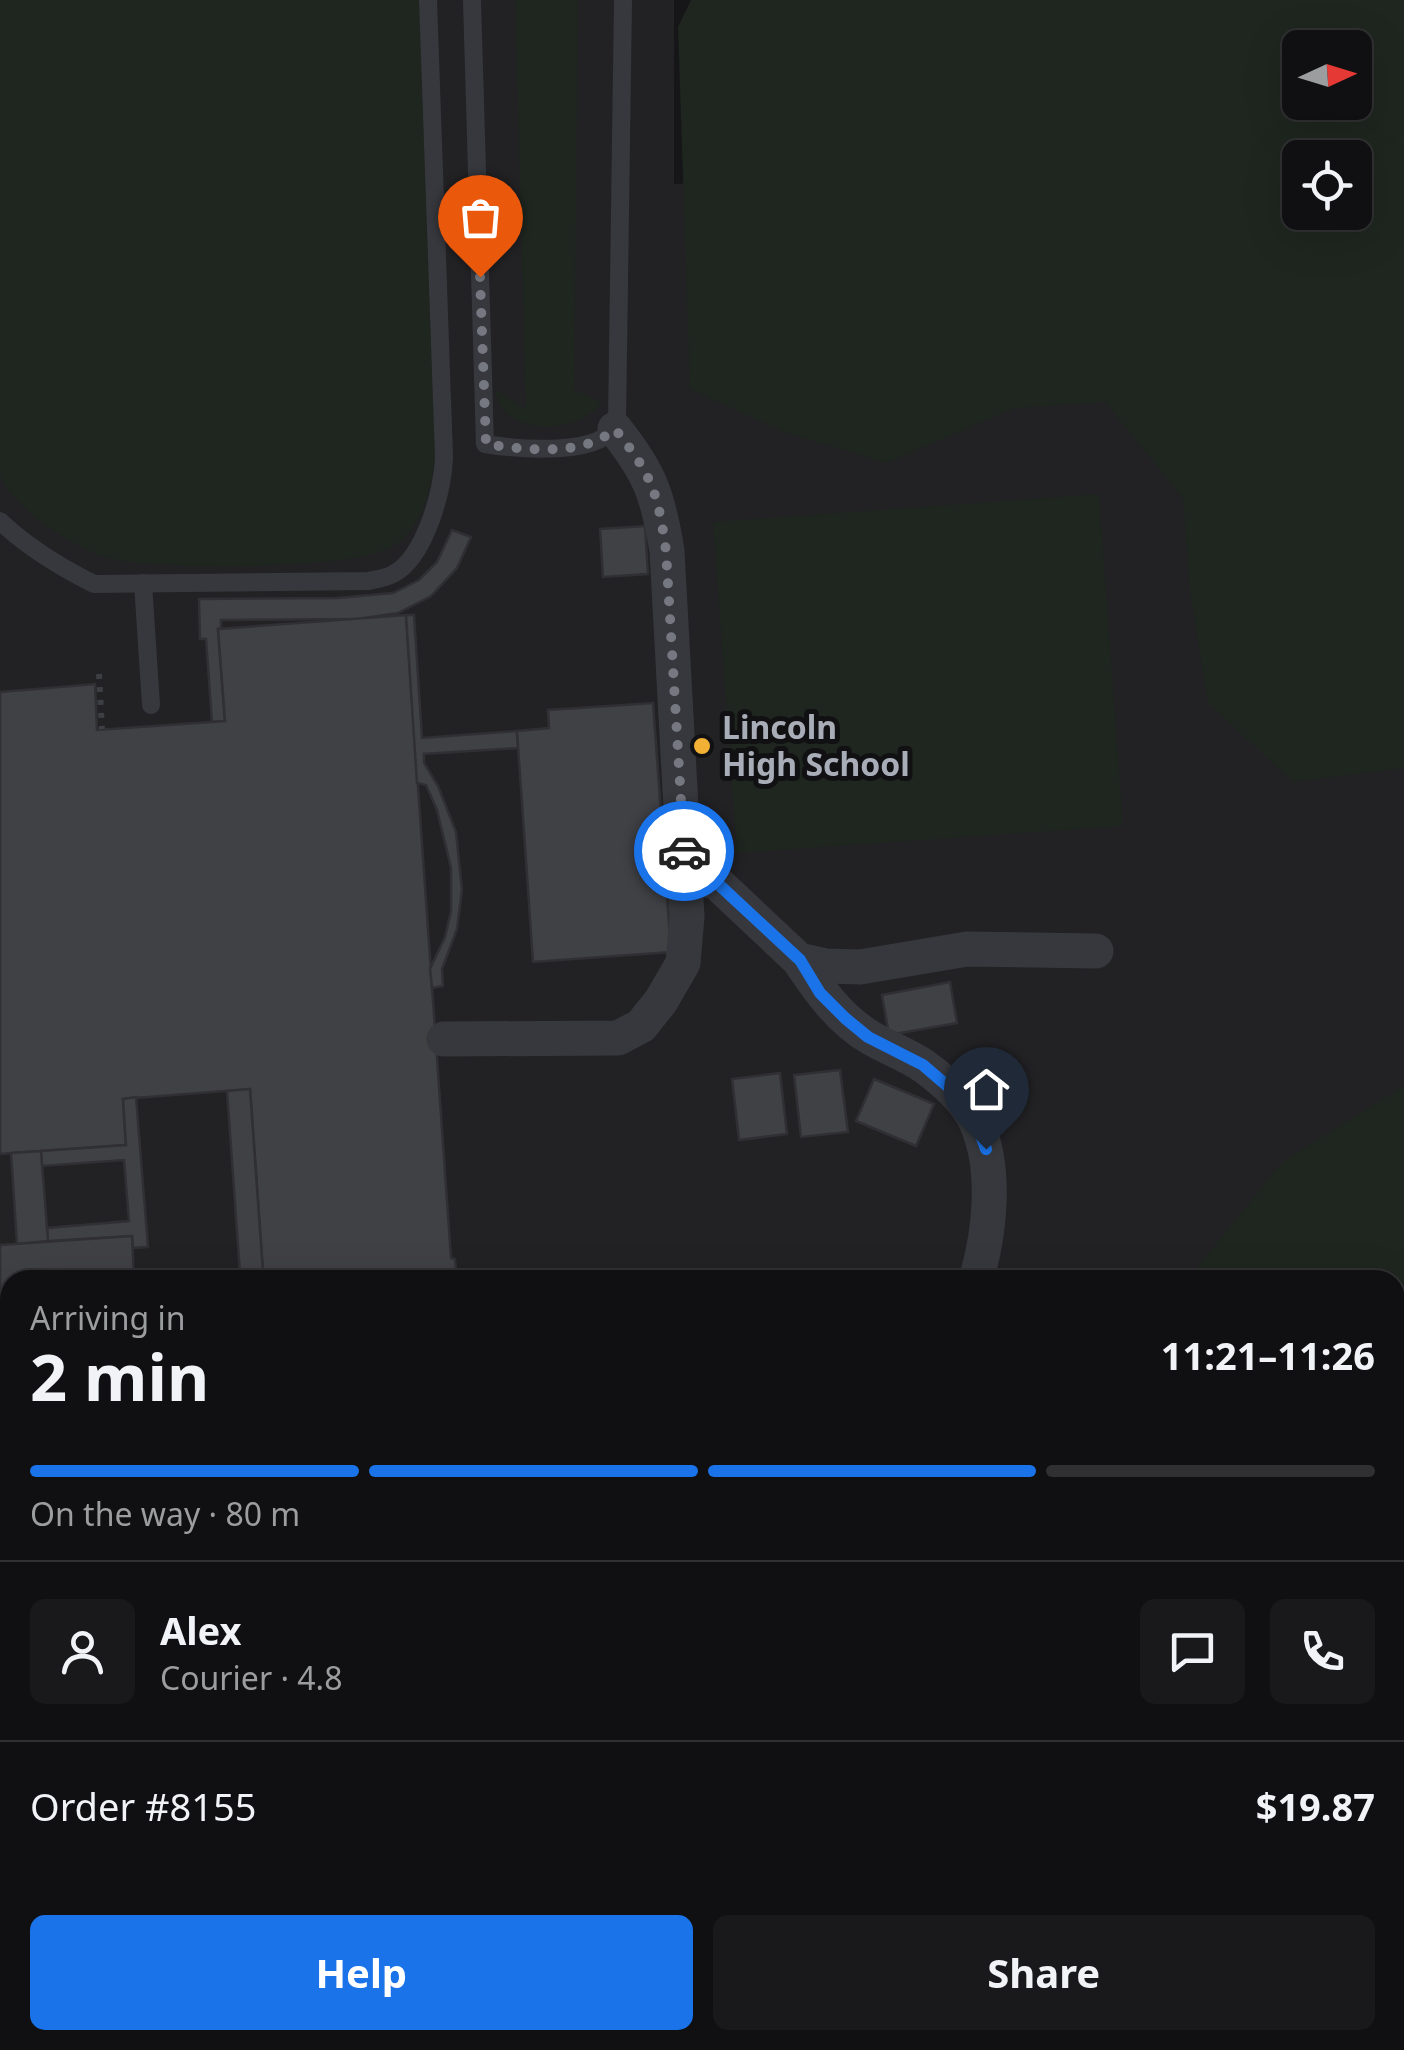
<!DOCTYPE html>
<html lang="en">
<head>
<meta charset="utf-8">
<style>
  :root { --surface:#101012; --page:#19191b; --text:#f1f3f6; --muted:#9c9d9f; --line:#303032; --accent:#1a73e8 }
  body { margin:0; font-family:"Noto Sans",sans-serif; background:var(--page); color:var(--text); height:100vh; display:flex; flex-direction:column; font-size:38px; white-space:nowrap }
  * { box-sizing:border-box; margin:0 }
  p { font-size:32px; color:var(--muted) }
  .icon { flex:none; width:55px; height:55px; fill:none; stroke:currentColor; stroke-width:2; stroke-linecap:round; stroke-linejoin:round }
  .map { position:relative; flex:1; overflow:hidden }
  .sheet { position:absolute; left:0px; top:1270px; width:1405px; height:780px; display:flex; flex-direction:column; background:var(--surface); border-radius:30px 30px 0 0; box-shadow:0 10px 40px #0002,0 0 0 2px var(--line) }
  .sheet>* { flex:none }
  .needle { width:65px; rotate:86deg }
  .controls { position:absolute; left:1282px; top:30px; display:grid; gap:20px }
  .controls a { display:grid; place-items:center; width:90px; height:90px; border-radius:15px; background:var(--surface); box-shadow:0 10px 40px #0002,0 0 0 2px var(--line); font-size:50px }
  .pin { position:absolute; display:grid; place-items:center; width:85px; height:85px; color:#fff; margin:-102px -42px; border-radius:50% 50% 50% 0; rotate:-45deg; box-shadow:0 0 10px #0007 }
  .pin .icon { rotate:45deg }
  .courier { position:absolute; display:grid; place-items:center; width:100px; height:100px; margin:-50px; border:8px solid #1a73e8; border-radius:50%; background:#fff; color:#222; box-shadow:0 2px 12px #0007 }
  .summary em { font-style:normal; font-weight:700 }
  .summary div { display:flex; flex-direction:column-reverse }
  .summary { display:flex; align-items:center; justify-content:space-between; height:170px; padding:0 30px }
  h1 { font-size:65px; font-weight:700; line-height:75px }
  .bar { display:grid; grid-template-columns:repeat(4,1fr); gap:15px 10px; align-content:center; height:120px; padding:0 30px }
  .bar i { height:12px; border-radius:8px; background:var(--line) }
  .bar .on { background:var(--accent) }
  .bar p { grid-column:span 4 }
  .line { display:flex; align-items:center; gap:25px; padding:0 30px; border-top:2px solid var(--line) }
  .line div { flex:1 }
  .round { display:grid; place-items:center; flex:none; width:105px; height:105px; border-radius:15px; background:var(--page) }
  .action { display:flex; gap:20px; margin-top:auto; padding:20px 30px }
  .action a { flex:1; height:115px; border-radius:15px; background:var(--accent); color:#fff; font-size:40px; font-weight:700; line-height:115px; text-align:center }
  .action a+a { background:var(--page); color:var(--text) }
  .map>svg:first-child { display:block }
  .built { fill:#222225; fill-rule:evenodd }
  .green { fill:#1e261f; fill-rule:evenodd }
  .building { fill:#404145; stroke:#303034; stroke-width:2.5 }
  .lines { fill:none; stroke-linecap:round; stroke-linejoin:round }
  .path { stroke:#3d3f44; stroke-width:6; stroke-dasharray:5 8; stroke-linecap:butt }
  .lane { stroke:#37383d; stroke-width:18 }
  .street { stroke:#37383d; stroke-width:35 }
  .done { stroke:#757880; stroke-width:10; stroke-dasharray:0 18 }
  .route { stroke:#1a73e8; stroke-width:12 }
  .poi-dot { fill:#f2b134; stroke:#111113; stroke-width:4 }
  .labels { text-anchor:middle; stroke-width:10; stroke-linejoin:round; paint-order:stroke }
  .poi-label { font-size:32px; font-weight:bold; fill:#a8adb8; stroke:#111113; text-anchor:start }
</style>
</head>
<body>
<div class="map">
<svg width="1404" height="2050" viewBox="0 0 1404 2050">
  <rect width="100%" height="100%" fill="#161618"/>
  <!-- built -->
  <path class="built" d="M 0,0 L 674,0 L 674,184 L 1404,144 L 1404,2050 L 0,2050 ZM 1300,158 L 1355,158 L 1355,212 L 1300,212 ZM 10,1280 L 1395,1280 L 1395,2040 L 10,2040 Z"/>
  <!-- green -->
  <g class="green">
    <path d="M 0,0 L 424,0 L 436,454 C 430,488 425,527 392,547 C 354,570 159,570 113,559 C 77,550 13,510 0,475 Z"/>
    <path d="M 515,0 L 578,0 L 574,390 L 602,402 C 578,436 501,438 495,389 L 526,409 Z"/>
    <path d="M 691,0 L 1404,0 L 1404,768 L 1293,782 L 1208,703 L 1190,591 L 1183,498 L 1105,402 L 1015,408 L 887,463 L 784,432 L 690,389 L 678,27 ZM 1300,48 L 1355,48 L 1355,102 L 1300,102 ZM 1300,158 L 1355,158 L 1355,212 L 1300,212 Z"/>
    <path d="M 1099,494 L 1123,826 L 737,853 L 713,522 Z"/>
    <path d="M 1404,1086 L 1404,1769 L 1395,1773 L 1395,1280 L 1187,1280 L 1283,1161 Z"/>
    <path d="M 199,2040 L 808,2040 L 809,2050 L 200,2050 Z"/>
  </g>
  <!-- building -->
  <g class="building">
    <path d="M 645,526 L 648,574 L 603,577 L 600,529 Z"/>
    <path d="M 452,530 L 471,537 L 457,568 L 431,596 L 398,613 L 358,619 L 221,620 L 221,629 L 218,629 L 225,721 L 212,722 L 206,639 L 200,639 L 199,599 L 337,598 L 393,593 L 419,580 L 437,562 Z"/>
    <path d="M 406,615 L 451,1258 L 455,1259 L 457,1280 L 150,1280 L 263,1272 L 250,1089 L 123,1099 L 126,1145 L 0,1154 L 0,692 L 95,684 L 97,730 L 225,721 L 218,629 Z"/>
    <path d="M 406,615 L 414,615 L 422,738 L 517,731 L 518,748 L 424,754 L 424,763 L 438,786 L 456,832 L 462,890 L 457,929 L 442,969 L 443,986 L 432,988 L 430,969 L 445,937 L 451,911 L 451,868 L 437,810 L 426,785 L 417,783 Z"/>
    <path d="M 653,703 L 671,952 L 533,962 L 517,731 L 549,728 L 548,710 Z"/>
    <path d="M 950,982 L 957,1023 L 889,1035 L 882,995 Z"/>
    <path d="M 840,1070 L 848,1132 L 801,1137 L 794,1075 Z"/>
    <path d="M 780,1073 L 787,1134 L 739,1140 L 732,1079 Z"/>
    <path d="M 874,1079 L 934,1104 L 916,1146 L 856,1121 Z"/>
    <path d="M 250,1089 L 263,1272 L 240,1274 L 227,1091 Z"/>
    <path d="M 136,1097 L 148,1247 L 133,1248 L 132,1236 L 48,1241 L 47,1228 L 129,1221 L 124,1160 L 42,1166 L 41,1151 L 126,1145 L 123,1099 Z"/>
    <path d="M 41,1151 L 48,1241 L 17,1244 L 11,1153 Z"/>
    <path d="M 132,1236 L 134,1280 L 10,1280 L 10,1707 L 0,1707 L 0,1245 Z"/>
    <path d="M 1404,1812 L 1404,1881 L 1395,1888 L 1395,1819 Z"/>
  </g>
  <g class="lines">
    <!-- path -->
    <g class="path">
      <path d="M 99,674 L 102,729"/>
      <path d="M 1395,1952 L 1404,1945"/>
      <path d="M 1200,2040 L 1207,2050"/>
      <path d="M 1349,2050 L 1357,2040"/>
    </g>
    <!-- lane -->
    <g class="lane">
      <path d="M 472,0 L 485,444 C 516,449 605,458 617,422 L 623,0"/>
      <path d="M 0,521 C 28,548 60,567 94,584 L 369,581 C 377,579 386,578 393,574 C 425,558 443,490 444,457 L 428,0"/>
      <path d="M 143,583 L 151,705"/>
    </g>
    <!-- street -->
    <g class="street">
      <path d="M 685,876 L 716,882 L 799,960 L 826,966 L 860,967 L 967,949 L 1096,951"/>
      <path d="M 799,960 C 819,990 839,1019 871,1038 C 888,1048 908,1055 925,1067 C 944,1081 966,1100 976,1122 C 997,1168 990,1233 976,1280"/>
      <path d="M 444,1039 L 618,1038 L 641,1026 L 661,1001 L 683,963 L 687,917 L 667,551 C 658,495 650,473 615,429"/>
      <path d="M 0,1828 L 10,1819"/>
    </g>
  </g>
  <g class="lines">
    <!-- done -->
    <path class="done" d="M 480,277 L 486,444 C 524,450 584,457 615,429 C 652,475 658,493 666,551 L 684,851"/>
    <!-- route -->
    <path class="route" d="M 684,851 L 685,876 L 716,882 L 800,960 L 820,993 L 845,1018 L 868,1037 L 923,1065 L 959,1096 L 975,1119 L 986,1149"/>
  </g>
  <!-- markers -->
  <circle class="poi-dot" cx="702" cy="746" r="10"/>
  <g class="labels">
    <!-- poi labels -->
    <g class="poi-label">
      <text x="722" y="739">Lincoln<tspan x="722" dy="37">High School</tspan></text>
    </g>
  </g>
</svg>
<div class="controls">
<a><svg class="needle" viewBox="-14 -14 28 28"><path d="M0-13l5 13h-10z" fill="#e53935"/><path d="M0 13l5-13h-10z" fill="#9c9d9f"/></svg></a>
<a><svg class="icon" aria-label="locate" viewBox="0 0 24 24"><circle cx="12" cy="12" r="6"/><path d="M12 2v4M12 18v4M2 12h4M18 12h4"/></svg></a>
</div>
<div class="pin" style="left:480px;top:277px;background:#ea580c"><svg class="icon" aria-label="bag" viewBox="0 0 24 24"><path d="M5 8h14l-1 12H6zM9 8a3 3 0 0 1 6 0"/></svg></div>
<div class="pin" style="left:986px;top:1149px;background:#1f2937"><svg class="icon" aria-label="home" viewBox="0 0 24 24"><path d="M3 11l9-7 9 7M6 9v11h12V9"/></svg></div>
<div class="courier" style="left:684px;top:851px"><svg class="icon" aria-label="car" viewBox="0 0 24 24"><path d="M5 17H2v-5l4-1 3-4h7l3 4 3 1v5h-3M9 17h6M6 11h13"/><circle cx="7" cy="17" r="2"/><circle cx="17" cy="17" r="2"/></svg></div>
<section class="sheet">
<div class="summary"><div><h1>2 min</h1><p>Arriving in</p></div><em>11:21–11:26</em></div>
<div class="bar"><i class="on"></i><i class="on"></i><i class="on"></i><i></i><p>On the way · 80 m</p></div>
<div class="line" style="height:180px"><a class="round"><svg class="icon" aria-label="person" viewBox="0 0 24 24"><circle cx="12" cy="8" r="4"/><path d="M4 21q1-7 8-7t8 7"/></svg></a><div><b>Alex</b><p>Courier · 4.8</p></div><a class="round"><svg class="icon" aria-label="chat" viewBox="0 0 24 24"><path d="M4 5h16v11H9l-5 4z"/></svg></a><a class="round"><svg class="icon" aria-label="phone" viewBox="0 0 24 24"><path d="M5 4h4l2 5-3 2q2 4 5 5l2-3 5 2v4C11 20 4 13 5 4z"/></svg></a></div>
<div class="line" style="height:130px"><div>Order #8155</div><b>$19.87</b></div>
<div class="action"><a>Help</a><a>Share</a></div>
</section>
</div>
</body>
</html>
